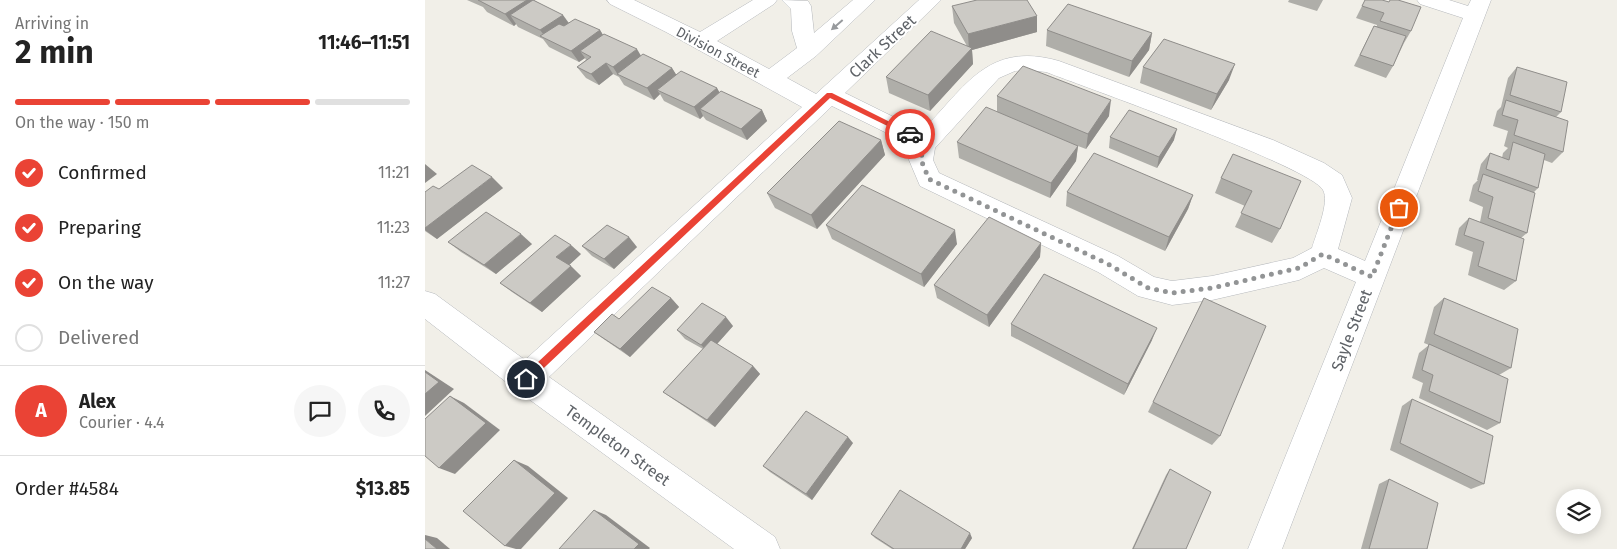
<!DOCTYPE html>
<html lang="en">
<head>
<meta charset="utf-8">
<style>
  :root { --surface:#fff; --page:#f6f6f6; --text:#222; --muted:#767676; --line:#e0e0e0; --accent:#ea4335 }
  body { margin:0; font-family:"Fira Sans",sans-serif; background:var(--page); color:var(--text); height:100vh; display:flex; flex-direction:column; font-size:19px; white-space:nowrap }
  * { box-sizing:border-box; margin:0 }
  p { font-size:16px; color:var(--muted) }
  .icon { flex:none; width:28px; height:28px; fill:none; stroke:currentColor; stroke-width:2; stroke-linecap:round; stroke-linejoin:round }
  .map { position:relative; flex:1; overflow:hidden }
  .sheet { display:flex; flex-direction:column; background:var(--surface); width:425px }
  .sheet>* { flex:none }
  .fabs { position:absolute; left:1131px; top:489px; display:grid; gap:10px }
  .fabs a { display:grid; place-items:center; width:45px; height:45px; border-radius:50%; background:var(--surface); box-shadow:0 2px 12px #0003; font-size:25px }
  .pin { position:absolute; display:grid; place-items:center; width:42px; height:42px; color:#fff; margin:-21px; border:2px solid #fff; border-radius:50%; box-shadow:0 1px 5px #0007 }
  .courier { position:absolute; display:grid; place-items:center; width:50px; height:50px; margin:-25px; border:4px solid #ea4335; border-radius:50%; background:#fff; color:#222; box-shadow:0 1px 6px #0007 }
  .summary em { font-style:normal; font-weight:700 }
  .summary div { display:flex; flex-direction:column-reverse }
  .summary { display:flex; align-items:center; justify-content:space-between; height:85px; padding:0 15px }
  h1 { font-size:32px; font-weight:700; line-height:38px }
  .bar { display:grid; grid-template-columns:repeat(4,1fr); gap:8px 5px; align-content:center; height:60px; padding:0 15px }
  .bar i { height:6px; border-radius:4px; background:var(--line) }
  .bar .active { background:var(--accent) }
  .bar p { grid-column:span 4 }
  .line { display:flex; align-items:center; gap:12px; padding:0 15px; border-top:1px solid var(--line) }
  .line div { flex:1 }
  .round { display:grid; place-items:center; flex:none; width:52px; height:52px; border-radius:26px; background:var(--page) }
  ol { padding:0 15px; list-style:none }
  li { display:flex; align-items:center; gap:15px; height:55px }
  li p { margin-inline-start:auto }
  li .icon { padding:5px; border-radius:50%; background:var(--accent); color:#fff; stroke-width:4 }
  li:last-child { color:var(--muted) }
  li i { width:28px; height:28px; border:2px solid var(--line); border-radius:50% }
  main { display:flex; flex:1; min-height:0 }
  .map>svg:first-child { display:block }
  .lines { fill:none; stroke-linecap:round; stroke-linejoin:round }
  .minor-casing { stroke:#b5b8bc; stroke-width:1 }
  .minor { fill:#fff; fill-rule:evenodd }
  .wall { fill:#afaea9 }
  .shaded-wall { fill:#8f8d8a }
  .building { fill:#cccac5; stroke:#8f8d8a }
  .oneway { fill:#979a9d }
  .route { fill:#ea4335 }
  .done { stroke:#929495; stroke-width:5; stroke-dasharray:0 9 }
  .labels { text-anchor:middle; stroke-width:4; stroke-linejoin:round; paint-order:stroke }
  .far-street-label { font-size:14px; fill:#5f6368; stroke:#fff }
  .street-label { font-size:16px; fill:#5f6368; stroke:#fff }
</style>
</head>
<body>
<main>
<section class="sheet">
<div class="summary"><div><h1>2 min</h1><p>Arriving in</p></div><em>11:46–11:51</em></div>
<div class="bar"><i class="active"></i><i class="active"></i><i class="active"></i><i></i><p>On the way · 150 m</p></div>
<ol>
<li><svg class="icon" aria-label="check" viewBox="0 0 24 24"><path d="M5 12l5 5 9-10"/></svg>Confirmed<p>11:21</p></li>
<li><svg class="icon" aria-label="check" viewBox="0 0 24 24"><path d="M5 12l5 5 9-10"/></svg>Preparing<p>11:23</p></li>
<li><svg class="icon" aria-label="check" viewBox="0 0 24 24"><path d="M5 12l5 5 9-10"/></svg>On the way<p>11:27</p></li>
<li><i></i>Delivered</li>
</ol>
<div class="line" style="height:90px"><b class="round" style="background:var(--accent);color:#fff">A</b><div><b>Alex</b><p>Courier · 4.4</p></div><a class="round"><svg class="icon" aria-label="chat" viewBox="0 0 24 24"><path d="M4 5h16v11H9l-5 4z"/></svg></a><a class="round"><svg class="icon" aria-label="phone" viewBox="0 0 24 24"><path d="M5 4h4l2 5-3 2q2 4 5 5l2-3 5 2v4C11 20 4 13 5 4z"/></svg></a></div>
<div class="line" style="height:65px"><div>Order #4584</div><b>$13.85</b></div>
</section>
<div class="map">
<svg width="1192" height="549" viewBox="0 0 1192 549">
  <rect width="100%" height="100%" fill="#f1efe8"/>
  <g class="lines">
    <defs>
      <path id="minor" d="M 182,0 L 209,0 L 275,32 L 328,0 L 352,0 L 349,4 L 292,41 L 344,69 L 372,48 L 367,31 L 366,9 L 357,0 L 383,1 L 386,6 L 389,33 L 428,0 L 450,0 L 391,56 L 362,78 L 391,94 L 494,0 L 516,0 L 420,93 L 497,131 C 541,86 563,41 634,61 L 848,140 L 899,163 L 917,175 L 927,198 L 913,249 L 940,261 L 1038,18 L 995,4 L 992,0 L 1024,0 L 1043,6 L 1046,0 L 1066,0 L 857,549 L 823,549 L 931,282 L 899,268 L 874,280 L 787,300 L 747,305 L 713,296 L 673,272 L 495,186 L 484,160 L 486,148 L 480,142 L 407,106 L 124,377 L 350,537 L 355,549 L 309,549 L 90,389 L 0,319 L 0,291 L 10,294 L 100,360 L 377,107 L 241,32 L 185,4 ZM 602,70 L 621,72 C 660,87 886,167 898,190 C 905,202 891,234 887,248 L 868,258 L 787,276 L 747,281 L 729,277 L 693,256 L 514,173 L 508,160 L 510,148 L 574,78 L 590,71 Z"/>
    </defs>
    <!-- minor casing -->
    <use href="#minor" class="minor-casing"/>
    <!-- minor -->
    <use href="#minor" class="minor"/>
  </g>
  <!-- wall -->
  <g class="wall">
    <path d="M 42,0 L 109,0 L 144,23 L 175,30 L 178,35 L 215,56 L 247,68 L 251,75 L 292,88 L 294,92 L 337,110 L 342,121 L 322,140 L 281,120 L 278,116 L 275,119 L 239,101 L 235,94 L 229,100 L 199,85 L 194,77 L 188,74 L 174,85 L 161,78 L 152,67 L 161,60 L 160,58 L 154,62 L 124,47 L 118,39 L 93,27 L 91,24 L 89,26 L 62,12 L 58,7 Z"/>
    <path d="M 864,0 L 898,0 L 892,11 L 863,2 Z"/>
    <path d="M 940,0 L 986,31 L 979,43 L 968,66 L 961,78 L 929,66 L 949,26 L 952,26 L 952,25 L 931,18 Z"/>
    <path d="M 527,6 L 612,16 L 612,32 L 547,50 L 548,64 L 505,111 L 464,93 L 461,77 L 542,46 L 529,23 Z"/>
    <path d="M 622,30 L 727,33 L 724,50 L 704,77 L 621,46 Z"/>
    <path d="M 718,67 L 804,80 L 786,110 L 715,83 Z"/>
    <path d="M 1092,67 L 1136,112 L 1131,117 L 1138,152 L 1127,163 L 1119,160 L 1113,188 L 1108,193 L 1102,233 L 1096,238 L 1091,281 L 1079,290 L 1043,275 L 1048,252 L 1030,245 L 1034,228 L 1044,218 L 1055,222 L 1058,207 L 1044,201 L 1048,185 L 1053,180 L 1052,180 L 1056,164 L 1065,153 L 1077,158 L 1078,153 L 1083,148 L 1079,146 L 1083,131 L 1068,126 L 1072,111 L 1076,107 L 1083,78 Z"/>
    <path d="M 572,96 L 684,116 L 661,149 L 653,146 L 651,161 L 625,198 L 534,158 L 532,142 L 572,112 Z"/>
    <path d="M 685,137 L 749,140 L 732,168 L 684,148 Z"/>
    <path d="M 456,140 L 460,155 L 392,229 L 350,208 L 342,193 Z"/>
    <path d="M 808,154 L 855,229 L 847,243 L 810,227 L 820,206 L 790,193 L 796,178 Z"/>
    <path d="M 78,188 L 12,239 L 0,231 L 0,192 L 14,189 Z"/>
    <path d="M 642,192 L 768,195 L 763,209 L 740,251 L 641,206 Z"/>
    <path d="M 401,225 L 532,244 L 499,287 L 407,239 Z"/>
    <path d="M 23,242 L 107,244 L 71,274 L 36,252 Z"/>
    <path d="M 616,243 L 615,257 L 564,327 L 512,298 L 509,285 Z"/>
    <path d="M 157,246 L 212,247 L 189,269 L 167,256 Z"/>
    <path d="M 156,254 L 144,265 L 156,276 L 117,312 L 87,292 L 75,283 Z"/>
    <path d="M 246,298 L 254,307 L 205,357 L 180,340 L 169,332 L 194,319 Z"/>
    <path d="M 779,298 L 795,436 L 787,445 L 723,412 Z"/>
    <path d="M 1019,298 L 1086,368 L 1074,375 L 1075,423 L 1062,430 L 994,398 L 998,383 L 987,378 L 994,353 L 1004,345 L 999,343 L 1009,307 Z"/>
    <path d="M 586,324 L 727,340 L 699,395 L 586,336 Z"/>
    <path d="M 308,326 L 292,344 L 328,366 L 335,374 L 290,427 L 248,399 L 238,392 L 278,349 L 260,339 L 252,330 Z"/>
    <path d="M 987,399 L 1059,484 L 1046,489 L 965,450 L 977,406 Z"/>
    <path d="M 428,443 L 387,500 L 345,472 L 338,466 Z"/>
    <path d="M 745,469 L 761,549 L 707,549 L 741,475 Z"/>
    <path d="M 964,479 L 1002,549 L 936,549 L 954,484 Z"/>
    <path d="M 446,534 L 547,538 L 540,549 L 467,549 L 450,538 Z"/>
  </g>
  <!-- shaded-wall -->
  <g class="shaded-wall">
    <path d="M 102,0 L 109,0 L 115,9 L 85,15 L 91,24 L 89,26 L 80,14 Z"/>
    <path d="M 138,15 L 146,26 L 122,39 L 115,30 Z"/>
    <path d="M 612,16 L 612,32 L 547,50 L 548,64 L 505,111 L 503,95 L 544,50 L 543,34 Z"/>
    <path d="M 175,30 L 182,42 L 155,51 L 160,58 L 154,62 L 146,51 Z"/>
    <path d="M 727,33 L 724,50 L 704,77 L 707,61 Z"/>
    <path d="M 212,49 L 219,61 L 193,75 L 188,67 Z"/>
    <path d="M 181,63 L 188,74 L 174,85 L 166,74 Z"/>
    <path d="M 810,64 L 804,80 L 786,110 L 792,94 Z"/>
    <path d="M 247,68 L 254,79 L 232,90 L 235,94 L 229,100 L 222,88 Z"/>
    <path d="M 292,88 L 298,99 L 275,109 L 278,116 L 275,119 L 269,107 Z"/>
    <path d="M 686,100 L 684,116 L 661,149 L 663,134 Z"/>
    <path d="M 337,110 L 342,121 L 322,140 L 316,129 Z"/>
    <path d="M 752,129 L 749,140 L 732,168 L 734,157 Z"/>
    <path d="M 456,140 L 460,155 L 392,229 L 386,215 Z"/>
    <path d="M 653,146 L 651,161 L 625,198 L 626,183 Z"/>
    <path d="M 0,164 L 12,174 L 0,183 Z"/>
    <path d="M 67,177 L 78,188 L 12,239 L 0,230 L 0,228 Z"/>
    <path d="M 768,195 L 763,209 L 740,251 L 744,237 Z"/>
    <path d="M 530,230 L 532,244 L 499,287 L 496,274 Z"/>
    <path d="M 96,234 L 107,244 L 71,274 L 59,265 Z"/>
    <path d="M 204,237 L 212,247 L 189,269 L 179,259 Z"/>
    <path d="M 616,243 L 615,257 L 564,327 L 562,315 Z"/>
    <path d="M 146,245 L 156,254 L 142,267 L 131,257 Z"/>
    <path d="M 146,266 L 156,276 L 117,312 L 105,303 Z"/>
    <path d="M 246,298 L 254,307 L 205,357 L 195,349 Z"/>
    <path d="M 301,317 L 308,326 L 284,353 L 276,345 Z"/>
    <path d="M 732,328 L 727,340 L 699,395 L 703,384 Z"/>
    <path d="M 328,366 L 335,374 L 290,427 L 282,420 Z"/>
    <path d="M 0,370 L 29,389 L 0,416 Z"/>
    <path d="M 25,396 L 39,403 L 75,430 L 30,474 L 14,468 Z"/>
    <path d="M 423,437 L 428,443 L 387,500 L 381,494 Z"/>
    <path d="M 89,460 L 103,466 L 143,498 L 96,549 L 91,549 L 80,546 Z"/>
    <path d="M 169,510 L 181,515 L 225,548 L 224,549 L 209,549 Z"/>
    <path d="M 545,533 L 547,538 L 540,549 L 536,549 Z"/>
    <path d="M 0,535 L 12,538 L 25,549 L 12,549 L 0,539 Z"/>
  </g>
  <!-- building -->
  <g class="building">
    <path d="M 53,0 L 102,0 L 80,14 Z"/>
    <path d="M 108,0 L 138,15 L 115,30 L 85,15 Z"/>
    <path d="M 552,0 L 602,0 L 612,16 L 543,34 L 527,6 Z"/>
    <path d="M 940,0 L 957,0 L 964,2 L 965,0 L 973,0 L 996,7 L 986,31 L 955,21 L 959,13 L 937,6 Z"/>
    <path d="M 643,4 L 727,33 L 707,61 L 622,30 Z"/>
    <path d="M 150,19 L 175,30 L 146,51 L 115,36 L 134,24 L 139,26 Z"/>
    <path d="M 949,26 L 981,36 L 968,66 L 935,55 Z"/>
    <path d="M 506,31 L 547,48 L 503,95 L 461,77 Z"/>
    <path d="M 179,34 L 212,49 L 188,67 L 181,63 L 166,74 L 152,67 L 166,57 L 155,51 Z"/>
    <path d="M 739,39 L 810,64 L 792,94 L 718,67 Z"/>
    <path d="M 218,54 L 247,68 L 222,88 L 192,74 Z"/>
    <path d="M 598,66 L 686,100 L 663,134 L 572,96 Z"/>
    <path d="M 1092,67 L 1142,82 L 1136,112 L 1085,95 Z"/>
    <path d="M 256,71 L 292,88 L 269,107 L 232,90 Z"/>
    <path d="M 296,91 L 337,110 L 316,129 L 275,109 Z"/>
    <path d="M 1081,100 L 1143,121 L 1138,152 L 1089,135 L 1093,120 L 1077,115 Z"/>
    <path d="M 561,107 L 653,146 L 626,183 L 532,142 Z"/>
    <path d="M 704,110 L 752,129 L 734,157 L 685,137 Z"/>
    <path d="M 414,121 L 456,140 L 386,215 L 342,193 Z"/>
    <path d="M 1088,142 L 1120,154 L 1113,188 L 1061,169 L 1065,153 L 1084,160 Z"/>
    <path d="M 669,153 L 768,195 L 744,237 L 642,192 Z"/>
    <path d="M 808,154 L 876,181 L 855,229 L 816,213 L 827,191 L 796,178 Z"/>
    <path d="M 47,165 L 67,177 L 0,228 L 0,192 L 8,186 L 14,189 Z"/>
    <path d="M 1058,174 L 1110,193 L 1102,233 L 1063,218 L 1068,197 L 1053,191 Z"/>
    <path d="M 437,185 L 530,230 L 496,274 L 401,225 Z"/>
    <path d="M 61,212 L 96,234 L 59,265 L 23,242 Z"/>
    <path d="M 564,217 L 616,243 L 562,315 L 509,285 Z"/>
    <path d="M 1044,218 L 1099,239 L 1091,281 L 1053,266 L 1059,242 L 1039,235 Z"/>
    <path d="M 182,225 L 204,237 L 179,259 L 157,246 Z"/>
    <path d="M 130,235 L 146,245 L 131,257 L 146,266 L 105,303 L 75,283 Z"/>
    <path d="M 619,274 L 732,328 L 703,384 L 586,324 Z"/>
    <path d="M 227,287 L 246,298 L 195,349 L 169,332 L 187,314 L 194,319 Z"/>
    <path d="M 779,298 L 841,326 L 795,436 L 728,402 Z"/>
    <path d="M 1019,298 L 1093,329 L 1086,368 L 1009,334 Z"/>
    <path d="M 277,303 L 301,317 L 276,345 L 252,330 Z"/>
    <path d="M 286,340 L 328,366 L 282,420 L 238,392 Z"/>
    <path d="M 1004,344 L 1083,379 L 1075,423 L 1004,391 L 1008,375 L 997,370 Z"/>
    <path d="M 0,372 L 14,382 L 0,394 Z"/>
    <path d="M 25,396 L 61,423 L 14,468 L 0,456 L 0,419 Z"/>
    <path d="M 987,399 L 1068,436 L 1059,484 L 975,443 Z"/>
    <path d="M 381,411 L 423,437 L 381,494 L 338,466 Z"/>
    <path d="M 89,460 L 130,493 L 80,546 L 38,511 Z"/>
    <path d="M 745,469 L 786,492 L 761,549 L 708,549 Z"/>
    <path d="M 964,479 L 1013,503 L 1002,549 L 944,549 Z"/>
    <path d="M 475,490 L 545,533 L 536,549 L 469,549 L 446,534 Z"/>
    <path d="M 169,510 L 214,544 L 209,549 L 134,549 Z"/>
    <path d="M 0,539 L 12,549 L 0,549 Z"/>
  </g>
  <!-- one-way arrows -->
  <defs><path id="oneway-solid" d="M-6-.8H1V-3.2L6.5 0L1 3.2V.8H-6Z" transform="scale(1.25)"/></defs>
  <use class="oneway" href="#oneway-solid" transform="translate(412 25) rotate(139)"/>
  <!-- route -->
  <path class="route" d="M 402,93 L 407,93 L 489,134 L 483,136 L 405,98 L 104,382 L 98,382 L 98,376 Z"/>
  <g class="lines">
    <!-- done -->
    <path class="done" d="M 485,134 L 498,146 L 496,160 L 504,179 L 683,264 L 723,288 L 747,293 L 787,288 L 874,268 L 898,254 L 947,277 L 974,208"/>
  </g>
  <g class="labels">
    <!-- far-street labels -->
    <g class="far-street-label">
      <text transform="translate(293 52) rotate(28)" y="5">Division Street</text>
    </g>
    <!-- street labels -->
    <g class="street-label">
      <text transform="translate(457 46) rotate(-43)" y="6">Clark Street</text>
      <text transform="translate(926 330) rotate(-69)" y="6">Sayle Street</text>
      <text transform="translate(193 445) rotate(36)" y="6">Templeton Street</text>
    </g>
  </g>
</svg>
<div class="fabs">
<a><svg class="icon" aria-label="layers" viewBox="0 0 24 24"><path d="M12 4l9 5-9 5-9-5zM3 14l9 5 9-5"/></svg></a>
</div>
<div class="pin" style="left:974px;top:208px;background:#ea580c"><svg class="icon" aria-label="bag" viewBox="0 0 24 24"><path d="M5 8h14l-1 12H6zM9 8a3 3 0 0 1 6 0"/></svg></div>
<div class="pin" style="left:101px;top:379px;background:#1f2937"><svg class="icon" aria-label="home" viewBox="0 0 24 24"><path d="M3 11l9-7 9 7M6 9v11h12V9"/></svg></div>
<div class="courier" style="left:485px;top:134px"><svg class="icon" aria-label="car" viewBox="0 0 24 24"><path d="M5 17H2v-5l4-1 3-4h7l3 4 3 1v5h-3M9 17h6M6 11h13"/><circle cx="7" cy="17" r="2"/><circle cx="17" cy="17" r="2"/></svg></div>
</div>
</main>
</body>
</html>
